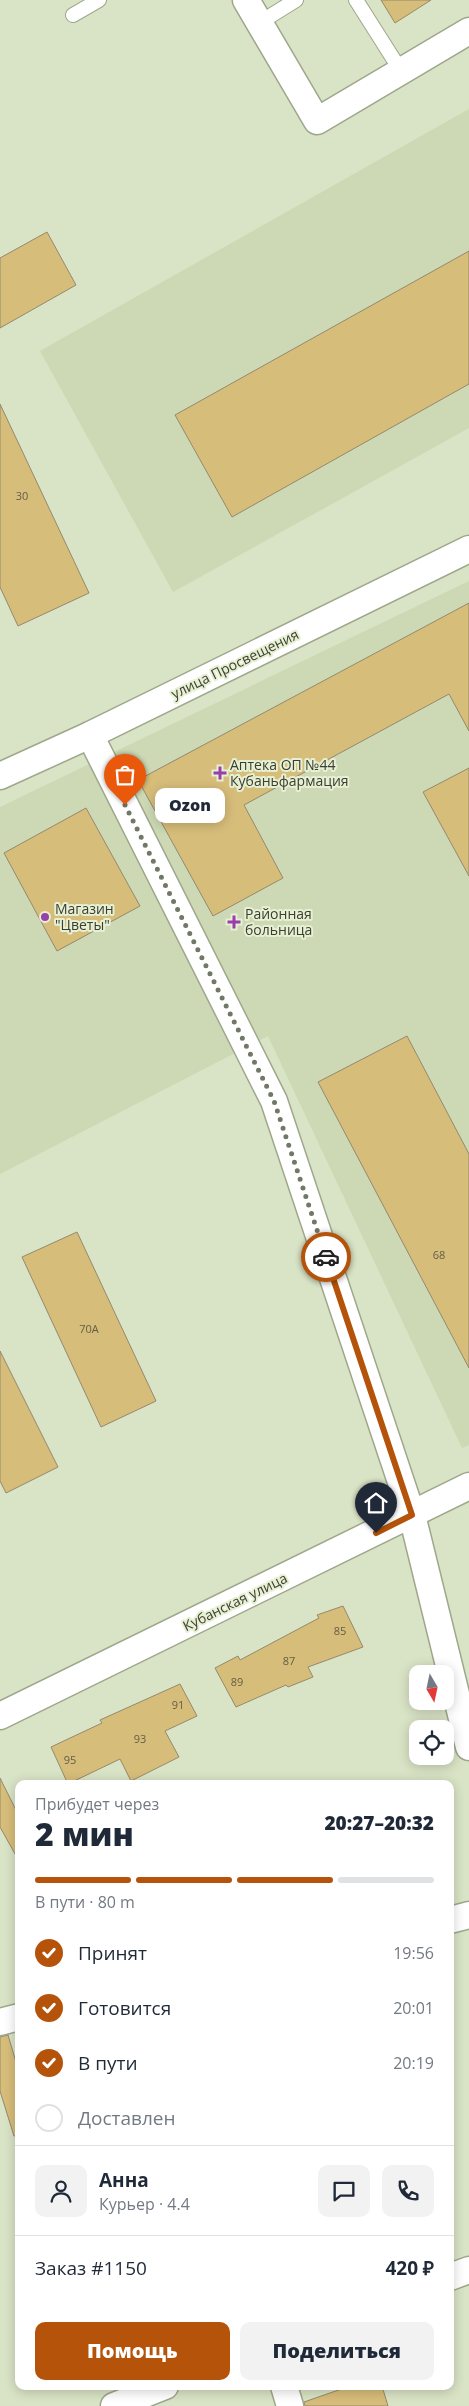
<!DOCTYPE html>
<html lang="ru">
<head>
<meta charset="utf-8">
<style>
  :root { --surface:#fff; --page:#f2f2f3; --text:#1f2937; --muted:#747a83; --line:#e0e1e3; --accent:#b45309 }
  body { margin:0; font-family:"Open Sans",sans-serif; background:var(--page); color:var(--text); height:100vh; display:flex; flex-direction:column; font-size:19px; white-space:nowrap }
  * { box-sizing:border-box; margin:0 }
  p { font-size:16px; color:var(--muted) }
  .icon { flex:none; width:28px; height:28px; fill:none; stroke:currentColor; stroke-width:2; stroke-linecap:round; stroke-linejoin:round }
  .map { position:relative; flex:1; overflow:hidden }
  .sheet { position:absolute; left:15px; top:1780px; width:439px; height:610px; display:flex; flex-direction:column; background:var(--surface); border-radius:10px; box-shadow:0 2px 12px #0003 }
  .sheet>* { flex:none }
  .needle { width:32px; rotate:171deg }
  .tools { position:absolute; left:409px; top:1665px; display:grid; gap:10px }
  .tools a { display:grid; place-items:center; width:45px; height:45px; border-radius:10px; background:var(--surface); box-shadow:0 2px 12px #0003; font-size:25px }
  .pin { position:absolute; display:grid; place-items:center; width:42px; height:42px; color:#fff; margin:-51px -21px; border-radius:50% 50% 50% 0; rotate:-45deg; box-shadow:0 0 5px #0007 }
  .pin .icon { rotate:45deg }
  .courier { position:absolute; display:grid; place-items:center; width:50px; height:50px; margin:-25px; border:4px solid #b45309; border-radius:50%; background:#fff; color:#222; box-shadow:0 1px 6px #0007 }
  .bubble { position:absolute; height:35px; border-radius:10px; background:var(--surface); box-shadow:0 2px 12px #0003; font-size:16px; font-weight:800; line-height:35px; text-align:center }
  .headline em { font-style:normal; font-weight:800 }
  .headline div { display:flex; flex-direction:column-reverse }
  .headline { display:flex; align-items:center; justify-content:space-between; height:85px; padding:0 20px }
  h1 { font-size:32px; font-weight:800; line-height:38px }
  .bar { display:grid; grid-template-columns:repeat(4,1fr); gap:8px 5px; align-content:center; height:60px; padding:0 20px }
  .bar i { height:6px; border-radius:4px; background:var(--line) }
  .bar .on { background:var(--accent) }
  .bar p { grid-column:span 4 }
  .line { display:flex; align-items:center; gap:12px; padding:0 20px; border-top:1px solid var(--line) }
  .line div { flex:1 }
  .round { display:grid; place-items:center; flex:none; width:52px; height:52px; border-radius:10px; background:var(--page) }
  ol { padding:0 20px; list-style:none }
  li { display:flex; align-items:center; gap:15px; height:55px }
  li p { margin-inline-start:auto }
  li .icon { padding:5px; border-radius:50%; background:var(--accent); color:#fff; stroke-width:4 }
  li:last-child { color:var(--muted) }
  li i { width:28px; height:28px; border:2px solid var(--line); border-radius:50% }
  .button { display:flex; gap:10px; margin-top:auto; padding:10px 20px }
  .button a { flex:1; height:58px; border-radius:10px; background:var(--accent); color:#fff; font-size:20px; font-weight:800; line-height:58px; text-align:center }
  .button a+a { background:var(--page); color:var(--text) }
  .map>svg:first-child { display:block }
  .built { fill:#cdd9b4 }
  .building { fill:#d7bd7a; stroke:#94896e }
  .lines { fill:none; stroke-linecap:round; stroke-linejoin:round }
  .lane-casing { stroke:#9ea78b; stroke-width:16 }
  .street-casing { stroke:#9ea78b; stroke-width:29 }
  .lane { stroke:#fff; stroke-width:14 }
  .street { stroke:#fff; stroke-width:26 }
  .done { stroke:#727866; stroke-width:5; stroke-dasharray:0 9 }
  .route { stroke:#b45309; stroke-width:6 }
  .poi-dot { fill:#983fab; stroke:#e7f0d2; stroke-width:2 }
  .labels { text-anchor:middle; stroke-width:4; stroke-linejoin:round; paint-order:stroke }
  .number-label { font-size:11px; fill:#625e45 }
  .street-label { font-size:14px; fill:#3b3e33; stroke:#e7f0d2 }
  .poi-label { font-size:14px; fill:#3b3e33; stroke:#e7f0d2; text-anchor:start }
</style>
</head>
<body>
<div class="map">
<svg width="469" height="2406" viewBox="0 0 469 2406">
  <rect width="100%" height="100%" fill="#d9e3c5"/>
  <!-- built -->
  <g class="built">
    <path d="M 469,109 L 469,428 L 173,592 L 40,351 Z"/>
    <path d="M 469,581 L 469,1445 L 462,1448 L 268,1036 L 0,1174 L 0,807 Z"/>
  </g>
  <!-- building -->
  <g class="building">
    <path d="M 381,0 L 431,0 L 395,23 Z"/>
    <path d="M 47,232 L 76,285 L 0,328 L 0,258 Z"/>
    <path d="M 469,251 L 469,384 L 232,517 L 175,415 Z"/>
    <path d="M 0,404 L 89,593 L 18,626 L 0,587 Z"/>
    <path d="M 469,603 L 469,731 L 449,694 L 244,805 L 283,878 L 213,916 L 138,780 Z"/>
    <path d="M 469,768 L 469,876 L 423,792 Z"/>
    <path d="M 86,808 L 140,906 L 57,951 L 4,853 Z"/>
    <path d="M 407,1036 L 469,1154 L 469,1368 L 318,1082 Z"/>
    <path d="M 77,1232 L 156,1401 L 101,1427 L 22,1257 Z"/>
    <path d="M 0,1351 L 58,1467 L 6,1493 L 0,1481 Z"/>
    <path d="M 343,1606 L 363,1647 L 308,1667 L 313,1677 L 288,1687 L 286,1685 L 236,1707 L 215,1668 L 238,1656 L 240,1660 L 319,1618 L 317,1615 Z"/>
    <path d="M 180,1684 L 197,1716 L 165,1731 L 179,1757 L 131,1781 L 120,1759 L 68,1784 L 51,1747 L 102,1723 L 100,1720 Z"/>
    <path d="M 0,1778 L 19,1816 L 19,1861 L 0,1827 Z"/>
    <path d="M 8,2035 L 19,2072 L 19,2136 L 14,2136 L 0,2091 L 0,2037 Z"/>
    <path d="M 350,2386 L 382,2386 L 388,2406 L 305,2406 L 304,2402 Z"/>
  </g>
  <g class="lines">
    <defs>
      <g id="lane">
        <path d="M 356,0 L 401,71"/>
        <path d="M 73,15 L 99,0"/>
        <path d="M 259,23 L 296,0"/>
      </g>
      <g id="street">
        <path d="M 246,0 L 317,121 L 469,31"/>
        <path d="M 90,735 L 274,1101 L 412,1515 L 469,1747"/>
        <path d="M 0,776 L 90,735 L 469,549"/>
        <path d="M 0,1716 L 469,1486"/>
        <path d="M 450,1920 L 469,1915"/>
        <path d="M 0,2022 L 19,2017"/>
        <path d="M 450,2277 L 469,2270"/>
        <path d="M 284,2386 L 290,2406"/>
        <path d="M 114,2406 L 165,2386"/>
      </g>
    </defs>
    <!-- lane casing -->
    <use href="#lane" class="lane-casing"/>
    <!-- street casing -->
    <use href="#street" class="street-casing"/>
    <!-- lane -->
    <use href="#lane" class="lane"/>
    <!-- street -->
    <use href="#street" class="street"/>
  </g>
  <g class="lines">
    <!-- done -->
    <path class="done" d="M 125,805 L 274,1101 L 326,1257"/>
    <!-- route -->
    <path class="route" d="M 326,1257 L 412,1515 L 376,1533"/>
  </g>
  <!-- markers -->
  <g class="poi-dot">
    <path d="M217.5 765.5h5v5h5v5h-5v5h-5v-5h-5v-5h5z"/>
    <circle cx="45" cy="917" r="5"/>
    <path d="M231.5 914.5h5v5h5v5h-5v5h-5v-5h-5v-5h5z"/>
  </g>
  <g class="labels">
    <!-- number labels -->
    <g class="number-label">
      <text x="22" y="500">30</text>
      <text x="439" y="1259">68</text>
      <text x="89" y="1333">70А</text>
      <text x="340" y="1635">85</text>
      <text x="289" y="1665">87</text>
      <text x="237" y="1686">89</text>
      <text x="178" y="1709">91</text>
      <text x="140" y="1743">93</text>
      <text x="70" y="1764">95</text>
    </g>
    <!-- street labels -->
    <g class="street-label">
      <text transform="translate(235 664) rotate(-26)" y="5">улица Просвещения</text>
      <text transform="translate(235 1602) rotate(-26)" y="5">Кубанская улица</text>
    </g>
    <!-- poi labels -->
    <g class="poi-label">
      <text x="230" y="770">Аптека ОП №44<tspan x="230" dy="16">Кубаньфармация</tspan></text>
      <text x="55" y="914">Магазин<tspan x="55" dy="16">"Цветы"</tspan></text>
      <text x="245" y="919">Районная<tspan x="245" dy="16">больница</tspan></text>
    </g>
  </g>
</svg>
<div class="tools">
<a><svg class="needle" viewBox="-14 -14 28 28"><path d="M0-13l5 13h-10z" fill="#e53935"/><path d="M0 13l5-13h-10z" fill="#747a83"/></svg></a>
<a><svg class="icon" aria-label="locate" viewBox="0 0 24 24"><circle cx="12" cy="12" r="6"/><path d="M12 2v4M12 18v4M2 12h4M18 12h4"/></svg></a>
</div>
<div class="pin" style="left:125px;top:805px;background:#ea580c"><svg class="icon" aria-label="bag" viewBox="0 0 24 24"><path d="M5 8h14l-1 12H6zM9 8a3 3 0 0 1 6 0"/></svg></div>
<div class="pin" style="left:376px;top:1533px;background:#1f2937"><svg class="icon" aria-label="home" viewBox="0 0 24 24"><path d="M3 11l9-7 9 7M6 9v11h12V9"/></svg></div>
<div class="courier" style="left:326px;top:1257px"><svg class="icon" aria-label="car" viewBox="0 0 24 24"><path d="M5 17H2v-5l4-1 3-4h7l3 4 3 1v5h-3M9 17h6M6 11h13"/><circle cx="7" cy="17" r="2"/><circle cx="17" cy="17" r="2"/></svg></div>
<div class="bubble" style="left:155px;top:788px;width:70px">Ozon</div>
<section class="sheet">
<div class="headline"><div><h1>2 мин</h1><p>Прибудет через</p></div><em>20:27–20:32</em></div>
<div class="bar"><i class="on"></i><i class="on"></i><i class="on"></i><i></i><p>В пути · 80 m</p></div>
<ol>
<li><svg class="icon" aria-label="check" viewBox="0 0 24 24"><path d="M5 12l5 5 9-10"/></svg>Принят<p>19:56</p></li>
<li><svg class="icon" aria-label="check" viewBox="0 0 24 24"><path d="M5 12l5 5 9-10"/></svg>Готовится<p>20:01</p></li>
<li><svg class="icon" aria-label="check" viewBox="0 0 24 24"><path d="M5 12l5 5 9-10"/></svg>В пути<p>20:19</p></li>
<li><i></i>Доставлен</li>
</ol>
<div class="line" style="height:90px"><a class="round"><svg class="icon" aria-label="person" viewBox="0 0 24 24"><circle cx="12" cy="8" r="4"/><path d="M4 21q1-7 8-7t8 7"/></svg></a><div><b>Анна</b><p>Курьер · 4.4</p></div><a class="round"><svg class="icon" aria-label="chat" viewBox="0 0 24 24"><path d="M4 5h16v11H9l-5 4z"/></svg></a><a class="round"><svg class="icon" aria-label="phone" viewBox="0 0 24 24"><path d="M5 4h4l2 5-3 2q2 4 5 5l2-3 5 2v4C11 20 4 13 5 4z"/></svg></a></div>
<div class="line" style="height:65px"><div>Заказ #1150</div><b>420 ₽</b></div>
<div class="button"><a>Помощь</a><a>Поделиться</a></div>
</section>
</div>
</body>
</html>
